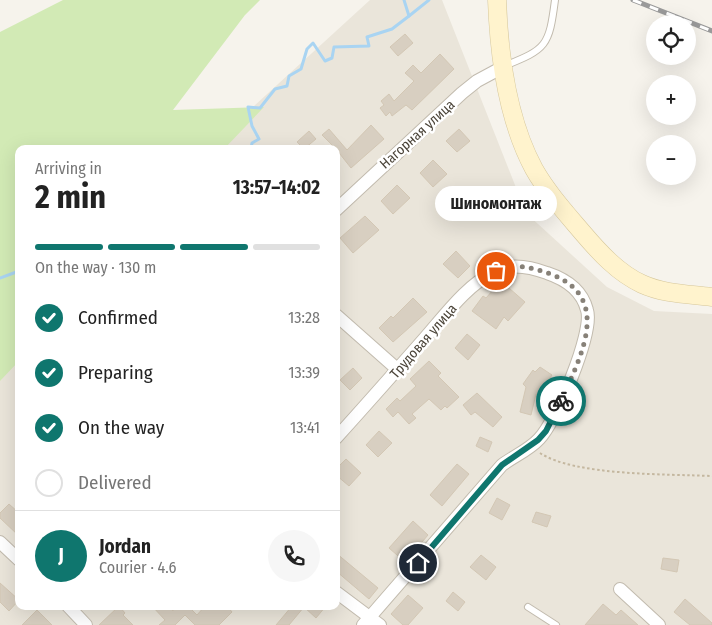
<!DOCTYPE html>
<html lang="en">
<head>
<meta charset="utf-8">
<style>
  :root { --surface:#fff; --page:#f6f6f6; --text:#222; --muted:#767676; --line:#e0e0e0; --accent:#0f766e }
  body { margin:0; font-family:"Fira Sans Condensed",sans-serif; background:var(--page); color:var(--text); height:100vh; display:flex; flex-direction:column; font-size:19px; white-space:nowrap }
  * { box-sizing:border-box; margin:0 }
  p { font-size:16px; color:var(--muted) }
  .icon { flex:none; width:28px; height:28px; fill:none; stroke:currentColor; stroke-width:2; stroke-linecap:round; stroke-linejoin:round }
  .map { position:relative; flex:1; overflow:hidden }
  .panel { position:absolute; left:15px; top:145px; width:325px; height:465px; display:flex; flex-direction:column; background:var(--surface); border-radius:10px; box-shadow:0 5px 20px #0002 }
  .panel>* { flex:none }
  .fabs { position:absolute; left:646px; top:15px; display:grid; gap:10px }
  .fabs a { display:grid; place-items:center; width:50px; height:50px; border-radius:50%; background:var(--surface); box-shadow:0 5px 20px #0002; font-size:25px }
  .pin { position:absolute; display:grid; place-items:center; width:42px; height:42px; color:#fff; margin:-21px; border:2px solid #fff; border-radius:50%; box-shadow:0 1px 5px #0007 }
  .courier { position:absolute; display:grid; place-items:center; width:50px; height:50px; margin:-25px; border:4px solid #0f766e; border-radius:50%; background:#fff; color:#222; box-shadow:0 1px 6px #0007 }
  .bubble { position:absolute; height:35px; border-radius:18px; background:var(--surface); box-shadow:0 5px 20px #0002; font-size:16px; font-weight:700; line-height:35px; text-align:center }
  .summary em { font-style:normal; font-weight:700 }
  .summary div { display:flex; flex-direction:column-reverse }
  .summary { display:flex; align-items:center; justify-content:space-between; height:85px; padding:0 20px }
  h1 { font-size:32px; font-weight:700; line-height:38px }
  .bar { display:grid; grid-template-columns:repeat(4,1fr); gap:8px 5px; align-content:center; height:60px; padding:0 20px }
  .bar i { height:6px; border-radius:4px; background:var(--line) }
  .bar .selected { background:var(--accent) }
  .bar p { grid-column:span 4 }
  .line { display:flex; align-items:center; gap:12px; padding:0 20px; border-top:1px solid var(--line) }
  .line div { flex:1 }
  .round { display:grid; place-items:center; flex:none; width:52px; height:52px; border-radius:26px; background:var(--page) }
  ol { padding:0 20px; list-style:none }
  li { display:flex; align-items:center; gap:15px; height:55px }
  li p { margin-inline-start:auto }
  li .icon { padding:5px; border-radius:50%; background:var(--accent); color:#fff; stroke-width:4 }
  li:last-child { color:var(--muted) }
  li i { width:28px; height:28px; border:2px solid var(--line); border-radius:50% }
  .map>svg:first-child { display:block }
  .residential { fill:#eae5da }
  .green { fill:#d2eab5 }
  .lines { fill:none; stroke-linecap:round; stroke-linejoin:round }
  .stream { stroke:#a9d4f2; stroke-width:3 }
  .building { fill:#d8cfc1; stroke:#d3c7b4 }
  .service-casing { stroke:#c2bbae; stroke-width:8 }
  .minor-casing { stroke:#c2bbae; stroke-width:14 }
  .secondary-casing { stroke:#d6c79b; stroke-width:19 }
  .path { stroke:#c4b79f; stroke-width:2; stroke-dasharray:2.5 2.5; stroke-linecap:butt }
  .service { stroke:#fff; stroke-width:6 }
  .minor { stroke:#fff; stroke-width:12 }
  .secondary { stroke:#fff3cd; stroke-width:18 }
  .rail-casing { stroke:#9a9a9a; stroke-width:5 }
  .rail { stroke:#fff; stroke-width:3; stroke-dasharray:9; stroke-linecap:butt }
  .done { stroke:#878178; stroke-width:5; stroke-dasharray:0 9 }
  .route { stroke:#0f766e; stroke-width:6 }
  .labels { text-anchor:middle; stroke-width:5; stroke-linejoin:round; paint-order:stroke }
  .street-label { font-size:14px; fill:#4b4439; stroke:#fff }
</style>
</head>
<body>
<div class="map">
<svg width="712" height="625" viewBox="0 0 712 625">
  <rect width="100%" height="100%" fill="#f6f3ec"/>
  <!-- residential -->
  <path class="residential" d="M 370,0 L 442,0 L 526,213 L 607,287 L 654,311 L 712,314 L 712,625 L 0,625 L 0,338 L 19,321 L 19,606 L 336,606 L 336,149 L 207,149 Z"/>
  <!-- green -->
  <path class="green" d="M 63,0 L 260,0 L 245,15 L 173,110 L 264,107 L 224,149 L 19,149 L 19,361 L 0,381 L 0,32 Z"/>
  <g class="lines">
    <!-- stream -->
    <g class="stream">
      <path d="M 409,16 L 429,0"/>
      <path d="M 251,149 L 252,143 L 259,139 L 252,126 L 248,107 L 260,108 L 275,89 L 287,86 L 289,76 L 301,69 L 307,49 L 313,43 L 325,61 L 332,58 L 334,47 L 369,46 L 367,37 L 392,29 L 409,16 L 404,0"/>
      <path d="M 19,260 L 19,261"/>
      <path d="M 0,278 L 19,271"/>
    </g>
  </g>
  <!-- building -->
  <g class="building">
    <path d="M 405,34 L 413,43 L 398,56 L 390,47 Z"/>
    <path d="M 440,54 L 454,69 L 412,110 L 406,105 L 392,116 L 390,112 L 386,116 L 380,108 L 384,105 L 381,101 L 389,94 L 394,101 L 414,81 L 405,73 L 413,65 L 421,73 Z"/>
    <path d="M 371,125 L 384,139 L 351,168 L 336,149 L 322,135 L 329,129 L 347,150 Z"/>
    <path d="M 459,129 L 470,141 L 457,152 L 446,141 Z"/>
    <path d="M 309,131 L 316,139 L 304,149 L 297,142 Z"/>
    <path d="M 433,160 L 447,174 L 433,187 L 420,173 Z"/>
    <path d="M 397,185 L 410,198 L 393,214 L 381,201 Z"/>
    <path d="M 490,187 L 509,191 L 506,203 L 487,199 Z"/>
    <path d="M 365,216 L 379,230 L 353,253 L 340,238 Z"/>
    <path d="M 456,251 L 470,266 L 458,278 L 443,264 Z"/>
    <path d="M 501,281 L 525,302 L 508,321 L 504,317 L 496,329 L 472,311 L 483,296 L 486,298 Z"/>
    <path d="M 413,298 L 427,312 L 393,342 L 379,328 L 391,316 L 393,318 Z"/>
    <path d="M 467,334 L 480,345 L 468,360 L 455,348 Z"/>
    <path d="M 429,361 L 441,373 L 438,376 L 459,397 L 447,408 L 445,406 L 441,410 L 429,399 L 412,414 L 416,418 L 409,424 L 398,412 L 393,417 L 386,409 L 397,398 L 400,401 L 416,386 L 410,379 Z"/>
    <path d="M 540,367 L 552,375 L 548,381 L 552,384 L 542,398 L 536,394 L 531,415 L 520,412 L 526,387 L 523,384 L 533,370 L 535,372 Z"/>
    <path d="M 353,368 L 362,378 L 350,390 L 340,380 Z"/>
    <path d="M 477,393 L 502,417 L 493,427 L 475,412 L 471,415 L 463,405 Z"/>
    <path d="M 379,431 L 392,443 L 378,457 L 366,445 Z"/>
    <path d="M 480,437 L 492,442 L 488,452 L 476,446 Z"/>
    <path d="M 346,459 L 361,473 L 349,486 L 336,475 L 336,469 Z"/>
    <path d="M 457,464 L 469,474 L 442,506 L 430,495 Z"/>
    <path d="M 497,498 L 510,505 L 502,520 L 489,513 Z"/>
    <path d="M 9,504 L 19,513 L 19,536 L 0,518 L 0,513 Z"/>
    <path d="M 536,512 L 551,516 L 547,527 L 532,522 Z"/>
    <path d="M 413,521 L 428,535 L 405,562 L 389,548 Z"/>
    <path d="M 336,553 L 378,588 L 369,599 L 336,571 Z"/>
    <path d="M 481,555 L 496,567 L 486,580 L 470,567 Z"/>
    <path d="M 663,558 L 679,560 L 677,572 L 661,569 Z"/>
    <path d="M 0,583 L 19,600 L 9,611 L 0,602 Z"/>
    <path d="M 453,592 L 465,602 L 458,611 L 446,601 Z"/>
    <path d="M 408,595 L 423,608 L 408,625 L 403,625 L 391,614 Z"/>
    <path d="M 685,599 L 712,623 L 712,625 L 690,625 L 674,612 Z"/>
    <path d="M 603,604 L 616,615 L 621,610 L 638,625 L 585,625 Z"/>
    <path d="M 119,606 L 125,613 L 123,615 L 133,625 L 99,625 Z"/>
    <path d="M 152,606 L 168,606 L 173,611 L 175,606 L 194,606 L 191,609 L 197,615 L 205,606 L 227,606 L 232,612 L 219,625 L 195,625 L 185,615 L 175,625 L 159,625 L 165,620 Z"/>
    <path d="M 292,606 L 326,606 L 316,618 L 304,607 L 289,625 L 276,625 Z"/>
    <path d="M 37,610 L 52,625 L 22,625 Z"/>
  </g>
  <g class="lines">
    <defs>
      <g id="service">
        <path d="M 504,66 C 547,49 549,46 555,0"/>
        <path d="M 528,607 L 556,625"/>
      </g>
      <g id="minor">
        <path d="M 336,210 L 462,93 L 477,81 L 503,67"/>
        <path d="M 336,315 L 397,369"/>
        <path d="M 336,438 C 366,405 395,372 424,339 C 446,314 466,286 495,271 C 511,263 531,267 547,273 C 565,279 582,290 587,310 C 594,332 556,422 539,439 C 529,450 514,456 502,465 L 363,625"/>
        <path d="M 0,542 L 19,560"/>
        <path d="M 620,589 L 659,625"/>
        <path d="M 336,592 L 380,625"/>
        <path d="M 68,606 L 86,625"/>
      </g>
      <path id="secondary" d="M 497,0 C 499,56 507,119 534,169 C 547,192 565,212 582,232 C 599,252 618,273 642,284 C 664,294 688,294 712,297"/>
    </defs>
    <!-- service casing -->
    <use href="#service" class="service-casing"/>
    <!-- minor casing -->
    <use href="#minor" class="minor-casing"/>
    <!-- secondary casing -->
    <use href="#secondary" class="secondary-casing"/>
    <!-- path -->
    <path class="path" d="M 540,453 C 575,476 668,474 712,476"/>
    <!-- service -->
    <use href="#service" class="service"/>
    <!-- minor -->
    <use href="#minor" class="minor"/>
    <!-- secondary -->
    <use href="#secondary" class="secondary"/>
    <defs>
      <path id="rail" d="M 633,0 L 712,31"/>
    </defs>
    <!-- rail casing -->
    <use href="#rail" class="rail-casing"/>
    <!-- rail -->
    <use href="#rail" class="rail"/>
  </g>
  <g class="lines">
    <!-- done -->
    <path class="done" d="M 496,271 C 512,263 531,267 548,273 C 614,296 581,356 561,401"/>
    <!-- route -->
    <path class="route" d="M 418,563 L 502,465 L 538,440 L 546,431 L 561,401"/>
  </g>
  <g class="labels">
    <!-- street labels -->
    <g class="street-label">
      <text transform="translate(417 134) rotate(-42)" y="5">Нагорная улица</text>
      <text transform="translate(423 341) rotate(-49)" y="5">Трудовая улица</text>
    </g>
  </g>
</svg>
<div class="fabs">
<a><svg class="icon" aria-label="locate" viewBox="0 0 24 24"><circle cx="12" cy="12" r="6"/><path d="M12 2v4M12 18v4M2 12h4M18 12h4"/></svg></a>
<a>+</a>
<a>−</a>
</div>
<div class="pin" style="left:496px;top:271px;background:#ea580c"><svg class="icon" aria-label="bag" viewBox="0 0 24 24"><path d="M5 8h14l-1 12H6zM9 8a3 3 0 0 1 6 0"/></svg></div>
<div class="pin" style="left:418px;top:563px;background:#1f2937"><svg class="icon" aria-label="home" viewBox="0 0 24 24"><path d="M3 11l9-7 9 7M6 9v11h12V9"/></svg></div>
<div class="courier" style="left:561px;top:401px"><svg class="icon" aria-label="bike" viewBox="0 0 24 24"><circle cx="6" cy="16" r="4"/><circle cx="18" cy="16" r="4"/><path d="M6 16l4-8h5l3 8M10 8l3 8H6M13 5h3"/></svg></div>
<div class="bubble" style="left:435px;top:186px;width:122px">Шиномонтаж</div>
<section class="panel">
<div class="summary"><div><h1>2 min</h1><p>Arriving in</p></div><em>13:57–14:02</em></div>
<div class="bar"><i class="selected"></i><i class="selected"></i><i class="selected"></i><i></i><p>On the way · 130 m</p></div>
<ol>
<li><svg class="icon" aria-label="check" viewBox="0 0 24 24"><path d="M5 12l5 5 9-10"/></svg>Confirmed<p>13:28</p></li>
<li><svg class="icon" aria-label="check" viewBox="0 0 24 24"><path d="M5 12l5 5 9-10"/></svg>Preparing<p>13:39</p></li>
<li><svg class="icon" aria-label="check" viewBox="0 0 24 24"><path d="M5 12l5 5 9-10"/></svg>On the way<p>13:41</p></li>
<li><i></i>Delivered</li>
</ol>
<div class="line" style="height:90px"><b class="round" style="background:var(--accent);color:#fff">J</b><div><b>Jordan</b><p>Courier · 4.6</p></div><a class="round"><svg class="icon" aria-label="phone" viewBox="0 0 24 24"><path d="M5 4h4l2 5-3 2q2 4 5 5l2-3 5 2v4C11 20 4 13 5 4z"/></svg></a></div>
</section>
</div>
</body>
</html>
